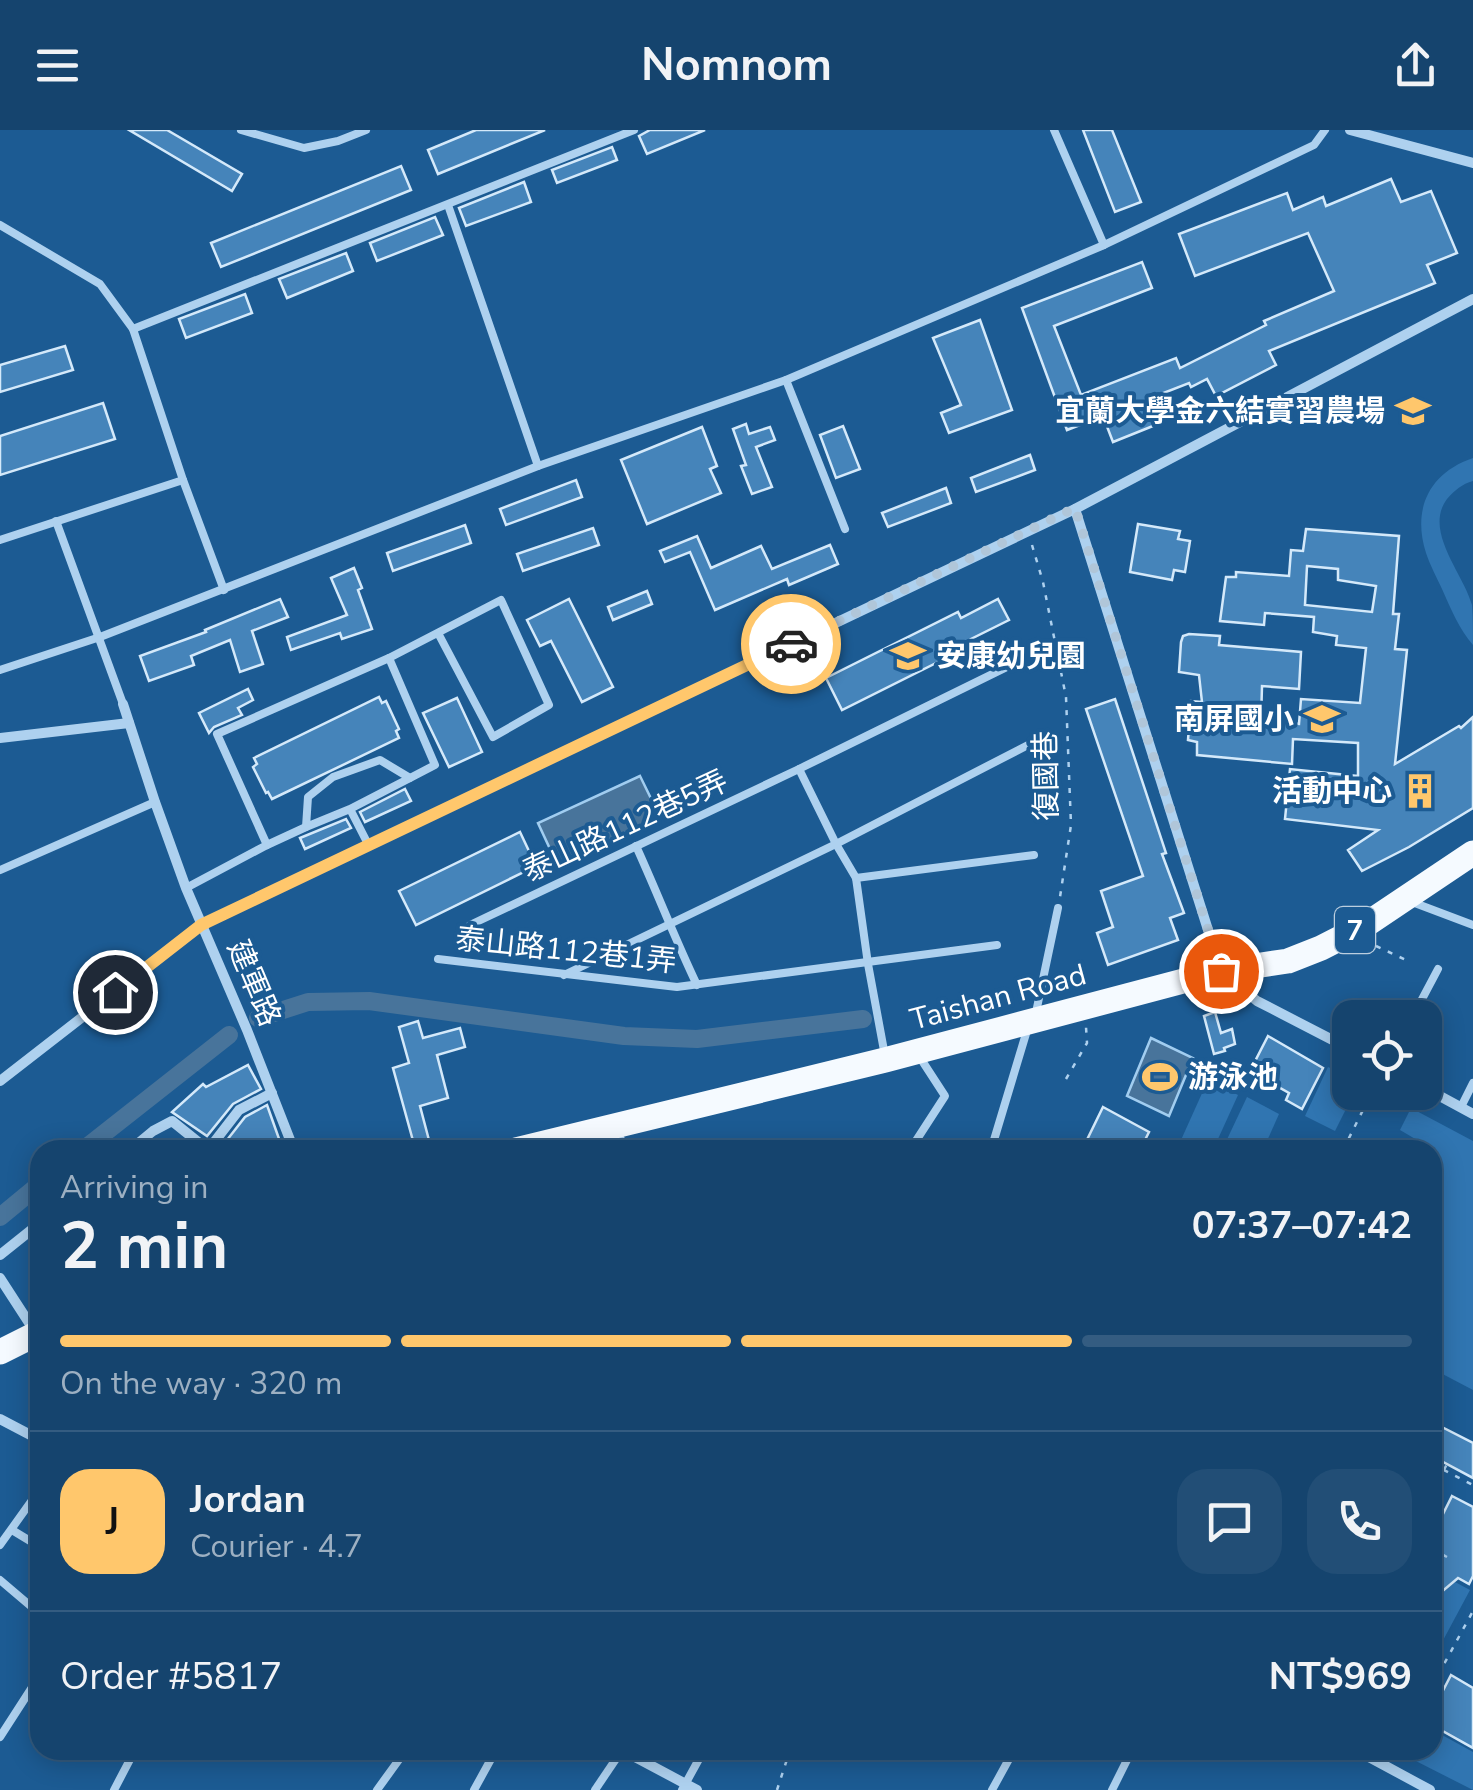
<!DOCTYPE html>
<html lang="en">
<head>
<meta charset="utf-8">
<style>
  :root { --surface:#15446e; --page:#224e76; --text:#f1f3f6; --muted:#9db0c2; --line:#345c81; --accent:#ffc76c }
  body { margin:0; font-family:"Nunito Sans","Noto Sans TC",sans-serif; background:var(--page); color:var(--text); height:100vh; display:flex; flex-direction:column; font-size:38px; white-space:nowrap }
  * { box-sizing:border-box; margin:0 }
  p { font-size:32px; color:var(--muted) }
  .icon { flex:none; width:55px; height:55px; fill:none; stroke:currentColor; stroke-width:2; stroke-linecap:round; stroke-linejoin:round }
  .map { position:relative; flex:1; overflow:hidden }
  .drawer { position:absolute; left:30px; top:1010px; width:1412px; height:620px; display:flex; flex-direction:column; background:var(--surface); border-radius:30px; box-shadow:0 5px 25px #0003,0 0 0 2px var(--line) }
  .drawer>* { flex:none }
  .fabs { position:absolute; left:1332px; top:870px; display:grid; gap:20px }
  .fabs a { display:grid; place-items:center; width:110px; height:110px; border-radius:20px; background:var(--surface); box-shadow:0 5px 25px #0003,0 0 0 2px var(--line); font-size:50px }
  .pin { position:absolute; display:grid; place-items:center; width:85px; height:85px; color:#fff; margin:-42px; border:5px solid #fff; border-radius:50%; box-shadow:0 2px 10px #0007 }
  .courier { position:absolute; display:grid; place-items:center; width:100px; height:100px; margin:-50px; border:8px solid #ffc76c; border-radius:50%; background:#fff; color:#222; box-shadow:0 2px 12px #0007 }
  .summary em { font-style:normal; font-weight:700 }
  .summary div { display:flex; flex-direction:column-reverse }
  .summary { display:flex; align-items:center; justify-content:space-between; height:170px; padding:0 30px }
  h1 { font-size:65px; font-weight:700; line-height:75px }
  .bar { display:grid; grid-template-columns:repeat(4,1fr); gap:15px 10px; align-content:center; height:120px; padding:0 30px }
  .bar i { height:12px; border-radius:8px; background:var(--line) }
  .bar .on { background:var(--accent) }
  .bar p { grid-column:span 4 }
  .line { display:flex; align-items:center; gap:25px; padding:0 30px; border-top:2px solid var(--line) }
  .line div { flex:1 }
  .round { display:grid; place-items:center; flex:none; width:105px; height:105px; border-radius:30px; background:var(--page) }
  header { display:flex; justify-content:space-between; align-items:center; height:130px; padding:0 30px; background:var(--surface); font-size:45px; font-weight:700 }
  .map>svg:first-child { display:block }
  .green { fill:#3075b1 }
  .water { fill:#48749b; stroke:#a1cdf0; stroke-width:2.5 }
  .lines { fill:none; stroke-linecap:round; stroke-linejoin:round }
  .canal { stroke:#48749b; stroke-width:18 }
  .building { fill:#4584ba; stroke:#d4e9fa; stroke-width:2.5; fill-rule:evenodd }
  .path { stroke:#aed1ef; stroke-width:2.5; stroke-dasharray:5 8; stroke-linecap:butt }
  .service { stroke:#aed1ef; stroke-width:8 }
  .minor { stroke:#aed1ef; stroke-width:10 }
  .primary { stroke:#f5faff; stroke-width:25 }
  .done { stroke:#b0c6d9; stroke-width:10; stroke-dasharray:0 18 }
  .route { stroke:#ffc76c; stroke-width:12 }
  .labels { text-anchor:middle; stroke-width:8; stroke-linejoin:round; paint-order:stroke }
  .shield { fill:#1c5b93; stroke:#bbcedf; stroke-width:2.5 }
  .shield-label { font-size:28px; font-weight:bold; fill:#fff }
  .poi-label { font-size:30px; font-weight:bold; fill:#fff; stroke:#1c5b93; text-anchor:end }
  .street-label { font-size:30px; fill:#fff; stroke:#1c5b93 }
</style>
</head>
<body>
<header><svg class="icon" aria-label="menu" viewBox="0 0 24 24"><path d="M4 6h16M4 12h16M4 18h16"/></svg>Nomnom<svg class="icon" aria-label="share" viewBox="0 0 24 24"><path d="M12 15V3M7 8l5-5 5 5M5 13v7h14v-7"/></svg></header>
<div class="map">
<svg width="1473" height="1660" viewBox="0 0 1473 1660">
  <rect width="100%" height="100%" fill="#1c5b93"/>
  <!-- green -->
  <g class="green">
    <path d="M 1473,328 L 1473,351 C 1462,354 1455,360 1447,369 C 1423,401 1464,444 1472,475 C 1473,487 1473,503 1473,515 C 1459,499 1451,479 1442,459 C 1437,448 1430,435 1426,423 C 1412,379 1429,343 1473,328 Z"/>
    <path d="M 1328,937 L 1350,947 L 1350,962 L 1354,963 L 1335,1001 L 1305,986 Z"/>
    <path d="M 1208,950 L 1238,965 L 1213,1020 L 1201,1020 L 1181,1010 Z"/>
    <path d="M 1247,967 L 1279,984 L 1263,1020 L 1222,1020 Z"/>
    <path d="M 1411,978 L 1473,1011 L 1473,1260 L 1433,1239 L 1432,1020 L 1381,1020 L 1401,1012 L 1417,1010 L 1400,1000 Z"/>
    <path d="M 1455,1452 L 1470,1460 L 1433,1529 L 1433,1488 L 1443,1481 L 1442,1472 L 1438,1467 Z"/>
    <path d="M 1433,1600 L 1473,1622 L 1473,1660 L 1406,1626 L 1409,1620 L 1432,1620 Z"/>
  </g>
  <!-- water -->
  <g class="water">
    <path d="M 640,646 L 660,687 L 557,734 L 538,693 Z"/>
    <path d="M 1151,908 L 1193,928 L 1169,986 L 1127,966 Z"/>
  </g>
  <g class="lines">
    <!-- canal -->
    <g class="canal">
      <path d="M 258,888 L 308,872 L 369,871 L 624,906 L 697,909 L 863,889"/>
      <path d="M 83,1020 L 229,905"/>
      <path d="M 0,1087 L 40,1054"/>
    </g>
  </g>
  <!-- building -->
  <g class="building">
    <path d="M 129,0 L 167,0 L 242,44 L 232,61 Z"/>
    <path d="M 476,0 L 545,0 L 438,44 L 428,20 Z"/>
    <path d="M 650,0 L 705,0 L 647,24 L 639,6 Z"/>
    <path d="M 1083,0 L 1112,0 L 1141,72 L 1115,82 Z"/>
    <path d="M 612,17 L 617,30 L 557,53 L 552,40 Z"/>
    <path d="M 401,36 L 411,60 L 221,137 L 211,113 Z"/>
    <path d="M 1391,49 L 1401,72 L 1431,61 L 1457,123 L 1427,135 L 1435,153 L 1269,221 L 1276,235 L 1216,266 L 1207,249 L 1191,257 L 1189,253 L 1148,269 L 1158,294 L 1113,312 L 1103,286 L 1067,300 L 1022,178 L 1142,132 L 1152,158 L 1054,196 L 1081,265 L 1176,228 L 1180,238 L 1266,195 L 1264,191 L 1334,161 L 1308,103 L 1195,146 L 1179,104 L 1287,63 L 1293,80 L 1323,67 L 1326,76 Z"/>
    <path d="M 524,52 L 531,72 L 466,96 L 459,78 Z"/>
    <path d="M 435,87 L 443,105 L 377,131 L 370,113 Z"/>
    <path d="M 346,123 L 353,141 L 287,168 L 279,149 Z"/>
    <path d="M 245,164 L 252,183 L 186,208 L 179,189 Z"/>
    <path d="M 980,190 L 1012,280 L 949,303 L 941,283 L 961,275 L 933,208 Z"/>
    <path d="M 65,216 L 73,240 L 0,262 L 0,235 Z"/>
    <path d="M 103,273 L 115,309 L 0,345 L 0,306 Z"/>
    <path d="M 746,294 L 749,304 L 770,297 L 775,310 L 756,317 L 772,357 L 752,364 L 741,336 L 746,335 L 733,299 Z"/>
    <path d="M 843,296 L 860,339 L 836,348 L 820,305 Z"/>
    <path d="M 702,297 L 717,336 L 710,339 L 721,363 L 647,394 L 621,330 Z"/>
    <path d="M 1030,325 L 1035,340 L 976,362 L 971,348 Z"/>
    <path d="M 576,350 L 582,367 L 506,395 L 500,379 Z"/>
    <path d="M 946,358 L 951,373 L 888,397 L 882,383 Z"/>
    <path d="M 1138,394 L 1180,401 L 1178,409 L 1190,411 L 1185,442 L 1174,440 L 1172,450 L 1130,442 Z"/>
    <path d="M 465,395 L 471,413 L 393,441 L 387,423 Z"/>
    <path d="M 593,398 L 599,415 L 523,441 L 517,424 Z"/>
    <path d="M 1306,399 L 1399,406 L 1393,484 L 1399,484 L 1395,519 L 1407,520 L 1395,634 L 1459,596 L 1461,598 L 1473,587 L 1473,678 L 1409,717 L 1362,741 L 1348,720 L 1378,700 L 1285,689 L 1290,639 L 1358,646 L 1358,613 L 1293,609 L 1292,634 L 1197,625 L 1197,612 L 1188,610 L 1191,571 L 1202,572 L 1199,545 L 1179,542 L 1181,512 L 1183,506 L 1189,504 L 1220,506 L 1219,515 L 1301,522 L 1299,559 L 1262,556 L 1261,591 L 1299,594 L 1301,569 L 1360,573 L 1366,518 L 1336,515 L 1337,506 L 1313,502 L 1314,487 L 1265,483 L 1264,495 L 1220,491 L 1226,447 L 1236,447 L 1236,442 L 1289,446 L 1291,420 L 1303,421 ZM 1307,436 L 1338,439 L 1338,450 L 1376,456 L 1372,482 L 1305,475 Z"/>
    <path d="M 697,406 L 711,438 L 761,416 L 772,439 L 830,415 L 838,434 L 789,455 L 787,449 L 715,480 L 690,422 L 665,432 L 660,421 Z"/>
    <path d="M 354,438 L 362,458 L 358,460 L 372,499 L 342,509 L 340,503 L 291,520 L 287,507 L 347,485 L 331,448 Z"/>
    <path d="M 647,461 L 652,474 L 613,490 L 608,477 Z"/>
    <path d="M 280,469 L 288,487 L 252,501 L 263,534 L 240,542 L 230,510 L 191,526 L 194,535 L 149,551 L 140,526 L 206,502 L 205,500 Z"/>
    <path d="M 569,469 L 613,557 L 582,572 L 551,511 L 540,516 L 527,490 Z"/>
    <path d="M 998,469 L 1009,490 L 971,509 L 974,514 L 842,580 L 826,548 L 958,482 L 961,488 Z"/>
    <path d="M 248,559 L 253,570 L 238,578 L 242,585 L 214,597 L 209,603 L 199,583 Z"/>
    <path d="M 379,567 L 382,573 L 386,571 L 399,599 L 396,601 L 399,608 L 272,669 L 268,662 L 266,663 L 253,637 L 257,634 L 254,628 Z"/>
    <path d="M 457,568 L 482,622 L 449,637 L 423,583 Z"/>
    <path d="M 1115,569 L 1166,723 L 1162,724 L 1184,783 L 1170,788 L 1178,810 L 1108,835 L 1097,803 L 1113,797 L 1101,761 L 1143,746 L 1086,579 Z"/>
    <path d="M 405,659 L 411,671 L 365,692 L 360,682 Z"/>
    <path d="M 346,689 L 351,698 L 305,719 L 300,708 Z"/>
    <path d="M 520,702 L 536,736 L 416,795 L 399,761 Z"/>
    <path d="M 1215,882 L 1221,903 L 1232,899 L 1235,914 L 1224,918 L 1225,921 L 1214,924 L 1204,886 Z"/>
    <path d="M 418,891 L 423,908 L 460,898 L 465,917 L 437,925 L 448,968 L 420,976 L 430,1014 L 415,1018 L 393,938 L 409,933 L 399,897 Z"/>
    <path d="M 1268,906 L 1323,938 L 1302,979 L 1286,970 L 1289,963 L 1250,941 Z"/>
    <path d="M 248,935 L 261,959 L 233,974 L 207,1006 L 172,982 L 203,954 L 206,957 Z"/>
    <path d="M 267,975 L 283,1020 L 220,1019 L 245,987 Z"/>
    <path d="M 1103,977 L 1149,1002 L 1140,1020 L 1082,1020 Z"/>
    <path d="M 1432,1292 L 1473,1313 L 1473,1348 L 1432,1326 Z"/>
    <path d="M 1452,1366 L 1473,1377 L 1473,1446 L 1469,1454 L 1458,1448 L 1432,1470 L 1432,1406 Z"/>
    <path d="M 1451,1545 L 1473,1558 L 1473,1618 L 1432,1595 L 1432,1582 Z"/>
  </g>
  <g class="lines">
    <!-- path -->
    <g class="path">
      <path d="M 1032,415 L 1043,452 L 1066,567 L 1071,695 L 1060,767"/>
      <path d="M 1376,816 L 1406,830"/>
      <path d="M 1066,949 L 1087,913 L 1086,897"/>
      <path d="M 1343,1020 L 1372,962"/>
      <path d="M 1432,1334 L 1473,1355"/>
      <path d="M 1432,1363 L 1447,1334"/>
      <path d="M 1432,1419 L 1447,1427"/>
      <path d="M 1432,1556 L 1473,1481"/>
      <path d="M 792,1620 L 805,1627 L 808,1620"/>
      <path d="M 777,1660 L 790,1620"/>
    </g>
    <!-- service -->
    <g class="service">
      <path d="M 241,0 L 304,18 L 338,11 L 366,0"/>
      <path d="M 1054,0 L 1104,115"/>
      <path d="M 448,75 L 538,336"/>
      <path d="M 0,95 L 100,154 L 133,199 L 183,350 L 224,460"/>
      <path d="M 133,199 L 634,0"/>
      <path d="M 56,391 L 123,574"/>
      <path d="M 845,399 L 786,250 L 1104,115 L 1314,15 L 1325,0"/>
      <path d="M 0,410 L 183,350"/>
      <path d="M 389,528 L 501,470 L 549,575 L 493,607 L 438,503"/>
      <path d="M 0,540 L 100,507 L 538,336 L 786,250"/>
      <path d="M 799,639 L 836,714 L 856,748 L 868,834 L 885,926"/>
      <path d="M 350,679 L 306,697 L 308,667 L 333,647 L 380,630 L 410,648 L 350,679 L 369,716"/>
      <path d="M 306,697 L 267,715 L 217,604 L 389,528 L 435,635 L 410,648"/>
      <path d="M 636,716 C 657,762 675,809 697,855"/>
      <path d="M 0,740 L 155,672"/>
      <path d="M 856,748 L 1034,725"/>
      <path d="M 186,758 L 267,715"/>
      <path d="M 1412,772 L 1473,795"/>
      <path d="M 470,795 L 799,639 L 1023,529"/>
      <path d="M 438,829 L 677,857 L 997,815"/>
      <path d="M 564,845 L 836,714 L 1030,614"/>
      <path d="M 1035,887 L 1058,778"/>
      <path d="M 1412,888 L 1438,839"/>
      <path d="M 1461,977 L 1473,953"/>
      <path d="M 618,1000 L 624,1020"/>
      <path d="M 910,1020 L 945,966 L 919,926"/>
      <path d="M 991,1020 L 1028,897"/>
      <path d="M 12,1400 L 40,1417"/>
      <path d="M 0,1415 L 40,1359"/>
      <path d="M 0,1450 L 40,1484"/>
      <path d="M 0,1607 L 40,1545"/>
      <path d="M 114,1660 L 135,1620"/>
      <path d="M 377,1660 L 406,1620"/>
      <path d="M 474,1660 L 496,1620"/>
      <path d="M 595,1660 L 622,1620"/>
      <path d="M 682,1660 L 704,1620"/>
      <path d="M 992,1660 L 1014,1620"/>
      <path d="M 1112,1660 L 1132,1620"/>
    </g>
    <!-- minor -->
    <g class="minor">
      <path d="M 1350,0 L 1473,33"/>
      <path d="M 1075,379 L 1221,841 L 1257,871 L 1350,919"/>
      <path d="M 123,574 L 155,672 L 186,758 L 247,900 L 294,1020"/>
      <path d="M 0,608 L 129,593"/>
      <path d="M 0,951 L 201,795 L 1075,379 L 1473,169"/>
      <path d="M 1425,958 L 1473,984"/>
      <path d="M 130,1020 L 153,1001 L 172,991 L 208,1020 L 239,980 L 272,963"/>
      <path d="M 0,1125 L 40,1093"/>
      <path d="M 0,1148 L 35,1202"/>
      <path d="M 0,1289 L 40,1310"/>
      <path d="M 622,1620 L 697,1660"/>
      <path d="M 1356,1620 L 1430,1660"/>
    </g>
    <!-- primary -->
    <g class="primary">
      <path d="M 516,1020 L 885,930 L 1221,841 L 1288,831 L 1321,818 L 1364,796 L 1473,723"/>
      <path d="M 0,1222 L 40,1202"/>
    </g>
  </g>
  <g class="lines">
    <!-- done -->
    <path class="done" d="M 791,514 L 1075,378 L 1221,841"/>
    <!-- route -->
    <path class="route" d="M 115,862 L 201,795 L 791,514"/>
  </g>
  <!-- icons -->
  <defs>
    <symbol id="university-bare" viewBox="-9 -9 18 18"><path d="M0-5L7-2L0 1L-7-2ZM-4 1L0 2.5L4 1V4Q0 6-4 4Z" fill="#ffc76c" stroke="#1c5b93" stroke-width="2.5" paint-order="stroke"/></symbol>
    <symbol id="school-bare" viewBox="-9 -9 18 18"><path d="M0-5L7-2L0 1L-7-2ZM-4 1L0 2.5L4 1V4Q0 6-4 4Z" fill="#ffc76c" stroke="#1c5b93" stroke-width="2.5" paint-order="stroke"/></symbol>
    <symbol id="building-bare" viewBox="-9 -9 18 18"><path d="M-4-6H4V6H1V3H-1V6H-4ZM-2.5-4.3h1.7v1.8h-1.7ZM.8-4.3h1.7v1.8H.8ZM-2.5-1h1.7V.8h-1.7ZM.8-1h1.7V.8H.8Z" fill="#ffc76c" stroke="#1c5b93" stroke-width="2.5" paint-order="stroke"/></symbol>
    <symbol id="stadium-bare" viewBox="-9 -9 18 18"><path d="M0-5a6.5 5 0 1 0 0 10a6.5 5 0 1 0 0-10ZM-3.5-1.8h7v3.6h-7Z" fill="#ffc76c" stroke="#1c5b93" stroke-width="2.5" paint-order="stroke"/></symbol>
  </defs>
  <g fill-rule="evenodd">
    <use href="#university-bare" x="1388" y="256" width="50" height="50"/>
    <use href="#school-bare" x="883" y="501" width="50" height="50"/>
    <use href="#school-bare" x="1297" y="564" width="50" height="50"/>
    <use href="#building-bare" x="1395" y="636" width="50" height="50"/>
    <use href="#stadium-bare" x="1135" y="922" width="50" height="50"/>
  </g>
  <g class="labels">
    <!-- shield labels -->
    <rect class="shield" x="1335" y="777" width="40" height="46" rx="8"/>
    <g class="shield-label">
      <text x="1355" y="810">7</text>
    </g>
    <!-- poi labels -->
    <g class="poi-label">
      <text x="1385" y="291">宜蘭大學金六結實習農場</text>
      <text x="936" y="536" text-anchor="start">安康幼兒園</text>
      <text x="1294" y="599">南屏國小</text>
      <text x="1392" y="671">活動中心</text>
      <text x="1188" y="957" text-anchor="start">游泳池</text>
    </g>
    <!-- street labels -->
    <g class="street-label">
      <text transform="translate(1046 646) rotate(-91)" y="10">復國巷</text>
      <text transform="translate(625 696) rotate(-25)" y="10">泰山路112巷5弄</text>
      <text transform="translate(566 820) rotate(6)" y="10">泰山路112巷1弄</text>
      <text transform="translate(254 853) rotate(67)" y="10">建軍路</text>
      <text transform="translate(998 867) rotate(-15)" y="10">Taishan Road</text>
    </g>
  </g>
</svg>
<div class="fabs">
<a><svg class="icon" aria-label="locate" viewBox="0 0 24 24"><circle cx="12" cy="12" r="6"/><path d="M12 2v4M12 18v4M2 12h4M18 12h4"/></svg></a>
</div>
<div class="pin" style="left:1221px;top:841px;background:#ea580c"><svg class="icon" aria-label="bag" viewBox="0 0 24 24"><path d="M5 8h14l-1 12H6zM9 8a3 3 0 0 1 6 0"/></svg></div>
<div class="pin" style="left:115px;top:862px;background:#1f2937"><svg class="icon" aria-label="home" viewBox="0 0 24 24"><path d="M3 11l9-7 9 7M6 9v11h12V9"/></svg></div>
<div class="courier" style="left:791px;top:514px"><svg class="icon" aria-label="car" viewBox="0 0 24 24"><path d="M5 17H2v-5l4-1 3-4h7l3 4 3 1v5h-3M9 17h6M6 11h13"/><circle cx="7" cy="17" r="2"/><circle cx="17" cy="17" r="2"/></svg></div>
<section class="drawer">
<div class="summary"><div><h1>2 min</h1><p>Arriving in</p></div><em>07:37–07:42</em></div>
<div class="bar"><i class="on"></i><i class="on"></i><i class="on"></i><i></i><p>On the way · 320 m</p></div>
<div class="line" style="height:180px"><b class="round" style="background:var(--accent);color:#111">J</b><div><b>Jordan</b><p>Courier · 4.7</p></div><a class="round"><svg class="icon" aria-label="chat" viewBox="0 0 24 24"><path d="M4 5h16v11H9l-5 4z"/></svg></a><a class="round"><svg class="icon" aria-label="phone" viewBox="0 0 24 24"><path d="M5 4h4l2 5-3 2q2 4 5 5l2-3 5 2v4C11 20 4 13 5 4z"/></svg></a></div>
<div class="line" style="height:130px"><div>Order #5817</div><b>NT$969</b></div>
</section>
</div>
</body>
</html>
